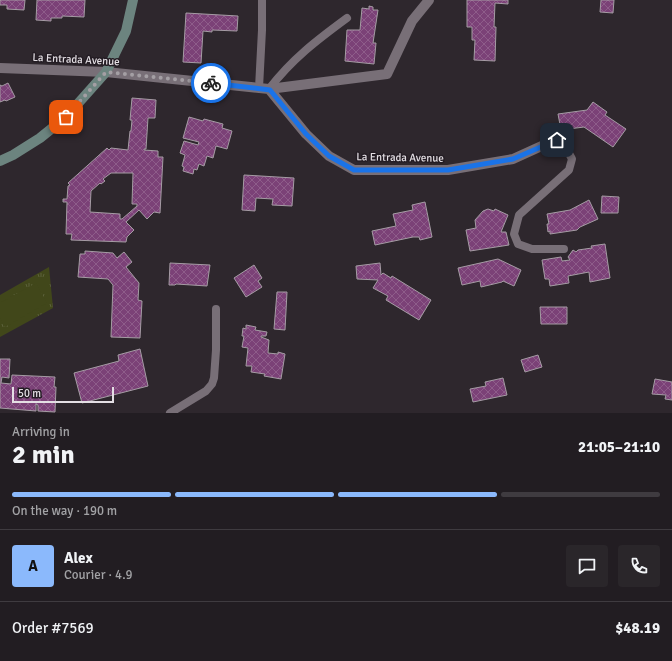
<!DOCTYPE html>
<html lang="en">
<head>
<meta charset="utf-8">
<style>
  :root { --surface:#221d22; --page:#2a262a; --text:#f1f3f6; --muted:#a2a2a5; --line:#3f3b40; --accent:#8bb9fc }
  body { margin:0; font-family:Signika,sans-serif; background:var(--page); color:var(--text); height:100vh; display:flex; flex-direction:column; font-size:15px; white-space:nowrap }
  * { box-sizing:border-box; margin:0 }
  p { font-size:13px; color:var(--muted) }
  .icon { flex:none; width:22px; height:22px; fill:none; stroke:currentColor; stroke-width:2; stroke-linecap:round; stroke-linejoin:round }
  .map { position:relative; height:413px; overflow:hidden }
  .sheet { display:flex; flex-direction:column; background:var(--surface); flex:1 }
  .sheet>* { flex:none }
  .scale { position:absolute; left:12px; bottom:10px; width:102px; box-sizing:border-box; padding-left:4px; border:2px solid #e4dfe4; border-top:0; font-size:11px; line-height:14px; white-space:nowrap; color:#e4dfe4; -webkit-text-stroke:3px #241d24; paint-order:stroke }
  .pin { position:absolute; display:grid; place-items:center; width:34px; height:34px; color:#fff; margin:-17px; border-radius:8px; box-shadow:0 2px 6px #0006 }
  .courier { position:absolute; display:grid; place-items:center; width:40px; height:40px; margin:-20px; border:3px solid #1a73e8; border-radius:50%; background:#fff; color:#222; box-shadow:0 1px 5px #0007 }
  .summary em { font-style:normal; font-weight:800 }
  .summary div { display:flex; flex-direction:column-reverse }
  .summary { display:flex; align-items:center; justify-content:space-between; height:68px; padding:0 12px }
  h1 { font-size:26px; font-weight:800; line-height:30px }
  .bar { display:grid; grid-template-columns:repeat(4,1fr); gap:6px 4px; align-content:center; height:48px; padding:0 12px }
  .bar i { height:5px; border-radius:3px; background:var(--line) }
  .bar .active { background:var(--accent) }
  .bar p { grid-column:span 4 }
  .line { display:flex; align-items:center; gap:10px; padding:0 12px; border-top:1px solid var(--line) }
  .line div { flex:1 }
  .round { display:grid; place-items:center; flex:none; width:42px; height:42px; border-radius:4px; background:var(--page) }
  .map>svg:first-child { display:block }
  .park { fill:url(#park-tufts) }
  .pitch { fill:#41471a }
  .building { fill:url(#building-cross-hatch); stroke:#a59ca4; fill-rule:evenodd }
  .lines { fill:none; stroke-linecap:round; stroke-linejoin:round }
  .lane { stroke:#786f77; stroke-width:8 }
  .street { stroke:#786f77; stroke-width:10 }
  .secondary { stroke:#6c847f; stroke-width:10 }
  .done { stroke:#a49fa4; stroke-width:4; stroke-dasharray:0 7.2 }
  .route { stroke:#1a73e8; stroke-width:5 }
  .labels { text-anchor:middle; stroke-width:3; stroke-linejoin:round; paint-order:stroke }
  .street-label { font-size:11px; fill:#e4dfe4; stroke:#241d24 }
</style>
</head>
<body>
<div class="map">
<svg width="672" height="413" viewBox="0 0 672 413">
  <defs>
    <pattern id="park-tufts" width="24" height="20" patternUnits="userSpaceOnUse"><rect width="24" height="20" fill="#41471a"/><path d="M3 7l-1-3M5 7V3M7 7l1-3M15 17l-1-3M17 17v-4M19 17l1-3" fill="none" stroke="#5c613b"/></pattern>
    <pattern id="building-cross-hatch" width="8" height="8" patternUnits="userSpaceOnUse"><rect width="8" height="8" fill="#7b4177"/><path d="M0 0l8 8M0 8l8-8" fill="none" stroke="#8e5c8a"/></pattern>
  </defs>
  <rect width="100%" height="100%" fill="#2e272d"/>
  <!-- park -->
  <path class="park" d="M 49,267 L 53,308 L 0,337 L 0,295 Z"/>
  <!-- pitch -->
  <path class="pitch" d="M 36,283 L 47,303 L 5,327 L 0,318 L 0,303 Z"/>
  <!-- building -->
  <g class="building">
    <path d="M 0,0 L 25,0 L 24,10 L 7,9 L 7,5 L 0,5 Z"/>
    <path d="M 37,0 L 85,0 L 84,17 L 62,16 L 62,18 L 51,18 L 51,21 L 36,20 Z"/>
    <path d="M 467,0 L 508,0 L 508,4 L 495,3 L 494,27 L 496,27 L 495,61 L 474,60 L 475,40 L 472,40 L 472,27 L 467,27 Z"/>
    <path d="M 601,0 L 614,0 L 613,13 L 600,12 Z"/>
    <path d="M 369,6 L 373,7 L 373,10 L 378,10 L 373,43 L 376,43 L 374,64 L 345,61 L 347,30 L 360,30 L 362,8 L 369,9 Z"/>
    <path d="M 186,13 L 238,16 L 237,31 L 212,30 L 212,32 L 203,31 L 201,63 L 183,62 Z"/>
    <path d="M 8,83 L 15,97 L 6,101 L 5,100 L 0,102 L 0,85 L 2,86 Z"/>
    <path d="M 132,98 L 156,100 L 155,118 L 148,118 L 146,149 L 144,149 L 144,150 L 158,151 L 158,157 L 163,157 L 160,213 L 154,212 L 147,219 L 139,210 L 126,222 L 134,230 L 127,237 L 126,242 L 71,240 L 72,234 L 66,234 L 67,202 L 63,202 L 63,199 L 67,199 L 68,186 L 70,185 L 68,183 L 107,148 L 109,150 L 111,148 L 128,150 L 130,131 L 131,131 L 132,120 L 130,120 ZM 111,173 L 133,173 L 132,204 L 137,204 L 137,206 L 122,219 L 120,219 L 120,214 L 90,212 L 91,191 L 100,183 L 101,184 L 105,181 L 103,179 Z"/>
    <path d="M 593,102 L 607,112 L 605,115 L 626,129 L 613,147 L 584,127 L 561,130 L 558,114 L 587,110 Z"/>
    <path d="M 189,117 L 203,121 L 204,119 L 223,124 L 222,128 L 232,131 L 227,149 L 216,146 L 213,158 L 207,156 L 204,166 L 199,164 L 197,170 L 194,169 L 193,174 L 183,171 L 184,167 L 182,166 L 185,155 L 180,153 L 184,141 L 198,145 L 199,142 L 183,138 Z"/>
    <path d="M 244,175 L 294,178 L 292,206 L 272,205 L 273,199 L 256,198 L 255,211 L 242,210 Z"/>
    <path d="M 602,196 L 619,197 L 618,213 L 601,213 Z"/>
    <path d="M 589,200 L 598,219 L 580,227 L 577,230 L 550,234 L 550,231 L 548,232 L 547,224 L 549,224 L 547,214 L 570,210 Z"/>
    <path d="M 425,202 L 432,237 L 420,240 L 419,237 L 413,237 L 375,245 L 372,231 L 396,226 L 393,214 L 413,210 L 412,205 Z"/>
    <path d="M 488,209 L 494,211 L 495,209 L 508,215 L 501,232 L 506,232 L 509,245 L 470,251 L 466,230 L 476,228 L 475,220 L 483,211 Z"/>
    <path d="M 605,244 L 610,278 L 590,282 L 589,272 L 568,276 L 569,283 L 550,286 L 549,279 L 545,279 L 542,260 L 561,257 L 562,261 L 570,260 L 568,257 L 573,250 L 576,252 L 578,250 L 592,248 L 591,246 Z"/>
    <path d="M 85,251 L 113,253 L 117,258 L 124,252 L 132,262 L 126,267 L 139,283 L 138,300 L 142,301 L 140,338 L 111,337 L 113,285 L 108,279 L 78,277 L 80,254 L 85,254 Z"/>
    <path d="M 498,259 L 521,270 L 514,286 L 503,281 L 502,282 L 481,287 L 480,281 L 462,285 L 458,268 Z"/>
    <path d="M 170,263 L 210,265 L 207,286 L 176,284 L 175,285 L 169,285 Z"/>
    <path d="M 380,263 L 381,275 L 383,273 L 391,278 L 392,276 L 431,300 L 419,320 L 386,300 L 388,296 L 373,288 L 378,280 L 357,279 L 356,266 Z"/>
    <path d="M 254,265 L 262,278 L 258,281 L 262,287 L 246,297 L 234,278 Z"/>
    <path d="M 277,292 L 287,292 L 285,330 L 274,329 Z"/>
    <path d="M 540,307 L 567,307 L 567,324 L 541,324 Z"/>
    <path d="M 246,325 L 256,327 L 255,330 L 267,332 L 266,336 L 261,336 L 261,337 L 269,340 L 268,353 L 278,354 L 278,352 L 285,354 L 281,379 L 264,376 L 265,374 L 251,372 L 252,366 L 246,366 L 248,348 L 242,347 L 244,336 L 242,336 L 243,328 L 246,329 Z"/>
    <path d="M 140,349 L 148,386 L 82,403 L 74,373 L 119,361 L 118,355 Z"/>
    <path d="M 538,355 L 542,367 L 525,372 L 521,360 Z"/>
    <path d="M 0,359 L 10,359 L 9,378 L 2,377 L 1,383 L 11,384 L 12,375 L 55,377 L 54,387 L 56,387 L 55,412 L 38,411 L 38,405 L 36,404 L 36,411 L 0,408 Z"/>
    <path d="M 503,378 L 507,395 L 473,402 L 470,389 L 486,386 L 485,382 Z"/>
    <path d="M 655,379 L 672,382 L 672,400 L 665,399 L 666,395 L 652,394 Z"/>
  </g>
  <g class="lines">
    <!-- lane -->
    <g class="lane">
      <path d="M 259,88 L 262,30 L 262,0"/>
      <path d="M 269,89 C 292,59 317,40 347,18"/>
      <path d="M 557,139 L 564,144 L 572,159 L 569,170 L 519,215 L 514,234 L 518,244 L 532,249 L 564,249"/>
      <path d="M 170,413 L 206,391 L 212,384 L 214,378 L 216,350 L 216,309"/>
    </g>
    <!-- street -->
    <g class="street">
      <path d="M 0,68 L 106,72 L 269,89 L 306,134 L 329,156 L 354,170 L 448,170 L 513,159 L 557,139"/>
      <path d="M 269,89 L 387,74 L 412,21 L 429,0"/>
    </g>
    <!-- secondary -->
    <path class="secondary" d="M 0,161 L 13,155 L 40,138 L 66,117 L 106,72 L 126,31 L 133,0"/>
  </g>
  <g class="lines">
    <!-- done -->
    <path class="done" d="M 66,117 L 106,72 L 211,83"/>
    <!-- route -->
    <path class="route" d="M 211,83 L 270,90 L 306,134 L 329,156 L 354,170 L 448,170 L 513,159 L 557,140"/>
  </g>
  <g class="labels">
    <!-- street labels -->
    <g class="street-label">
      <text transform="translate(76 59) rotate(3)" y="4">La Entrada Avenue</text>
      <text transform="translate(400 157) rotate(1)" y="4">La Entrada Avenue</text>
    </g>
  </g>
</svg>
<div class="scale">50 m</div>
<div class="pin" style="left:66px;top:117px;background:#ea580c"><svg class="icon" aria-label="bag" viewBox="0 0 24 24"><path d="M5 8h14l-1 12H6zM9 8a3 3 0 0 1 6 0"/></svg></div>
<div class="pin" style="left:557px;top:140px;background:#1f2937"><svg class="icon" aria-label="home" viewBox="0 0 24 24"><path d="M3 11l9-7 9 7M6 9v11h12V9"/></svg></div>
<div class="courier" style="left:211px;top:83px"><svg class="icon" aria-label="bike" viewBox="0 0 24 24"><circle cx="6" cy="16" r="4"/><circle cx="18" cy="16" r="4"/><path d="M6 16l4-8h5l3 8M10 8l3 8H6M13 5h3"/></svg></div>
</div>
<section class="sheet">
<div class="summary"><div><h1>2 min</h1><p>Arriving in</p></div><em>21:05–21:10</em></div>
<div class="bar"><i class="active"></i><i class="active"></i><i class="active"></i><i></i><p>On the way · 190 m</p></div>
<div class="line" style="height:72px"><b class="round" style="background:var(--accent);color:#111">A</b><div><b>Alex</b><p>Courier · 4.9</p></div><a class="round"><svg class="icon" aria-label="chat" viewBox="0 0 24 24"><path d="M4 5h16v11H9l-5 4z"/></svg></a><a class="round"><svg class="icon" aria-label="phone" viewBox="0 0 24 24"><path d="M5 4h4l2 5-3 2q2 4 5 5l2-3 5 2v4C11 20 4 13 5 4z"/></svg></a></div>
<div class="line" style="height:52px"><div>Order #7569</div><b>$48.19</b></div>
</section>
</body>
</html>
